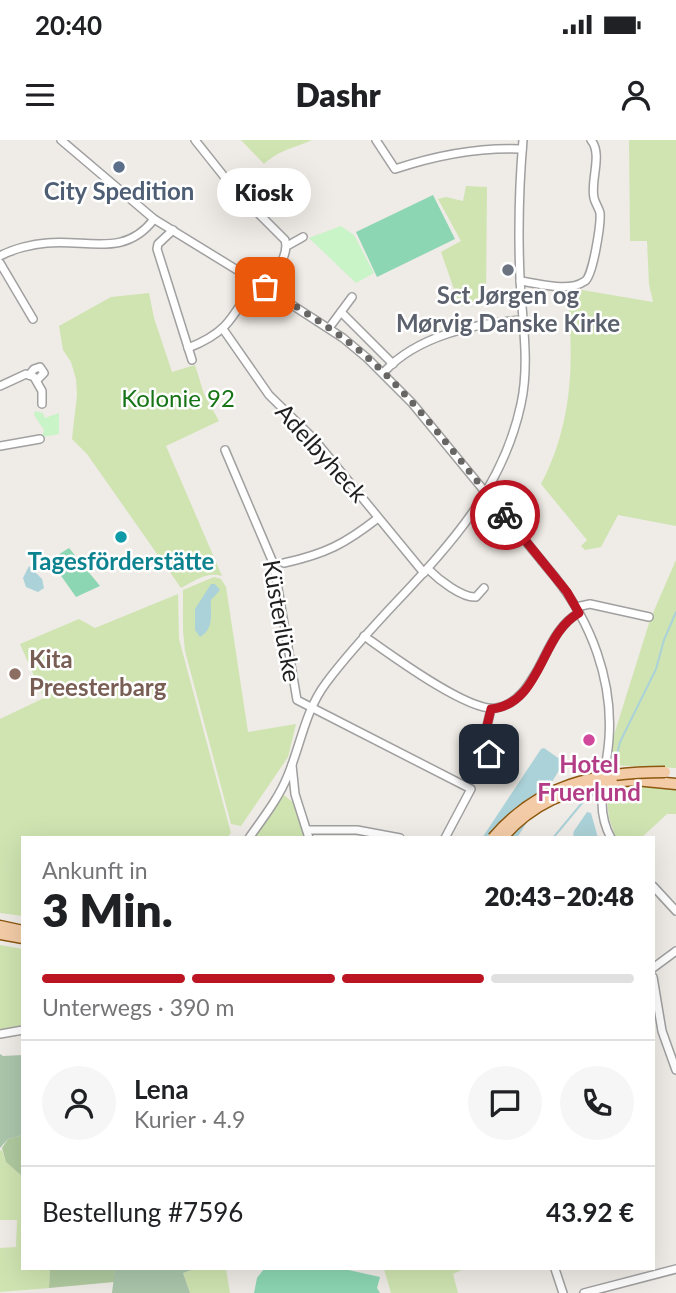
<!DOCTYPE html>
<html lang="de">
<head>
<meta charset="utf-8">
<style>
  :root { --surface:#fff; --page:#f6f6f6; --text:#202124; --muted:#757577; --line:#e0e0e0; --accent:#bb1422 }
  body { margin:0; font-family:Lato,sans-serif; background:var(--page); color:var(--text); height:100vh; display:flex; flex-direction:column; font-size:26px; white-space:nowrap }
  * { box-sizing:border-box; margin:0 }
  p { font-size:23px; color:var(--muted) }
  .icon { flex:none; width:38px; height:38px; fill:none; stroke:currentColor; stroke-width:2; stroke-linecap:round; stroke-linejoin:round }
  .map { position:relative; flex:1; overflow:hidden }
  .side { position:absolute; left:21px; top:696px; width:634px; height:434px; display:flex; flex-direction:column; background:var(--surface); border-radius:0px; box-shadow:0 7px 28px #0002 }
  .side>* { flex:none }
  .pin { position:absolute; display:grid; place-items:center; width:60px; height:60px; color:#fff; margin:-30px; border-radius:14px; box-shadow:0 4px 10px #0006 }
  .courier { position:absolute; display:grid; place-items:center; width:70px; height:70px; margin:-35px; border:5px solid #bb1422; border-radius:50%; background:#fff; color:#222; box-shadow:0 2px 9px #0007 }
  .bubble { position:absolute; height:49px; border-radius:24px; background:var(--surface); box-shadow:0 7px 28px #0002; font-size:23px; font-weight:800; line-height:49px; text-align:center }
  .headline em { font-style:normal; font-weight:800 }
  .headline div { display:flex; flex-direction:column-reverse }
  .headline { display:flex; align-items:center; justify-content:space-between; height:119px; padding:0 21px }
  h1 { font-size:46px; font-weight:800; line-height:52px }
  .bar { display:grid; grid-template-columns:repeat(4,1fr); gap:10px 7px; align-content:center; height:84px; padding:0 21px }
  .bar i { height:9px; border-radius:5px; background:var(--line) }
  .bar .selected { background:var(--accent) }
  .bar p { grid-column:span 4 }
  .line { display:flex; align-items:center; gap:18px; padding:0 21px; border-top:2px solid var(--line) }
  .line div { flex:1 }
  .round { display:grid; place-items:center; flex:none; width:74px; height:74px; border-radius:37px; background:var(--page) }
  .status { display:flex; justify-content:space-between; align-items:center; height:49px; padding:0 35px; background:var(--surface); direction:ltr }
  .status svg { height:19px; fill:currentColor }
  header { display:flex; justify-content:space-between; align-items:center; height:91px; padding:0 21px; background:var(--surface); font-size:32px; font-weight:800 }
  .map>svg:first-child { display:block }
  .grass { fill:#cfe4b1 }
  .forest { fill:#b0ca9f }
  .cemetery { fill:#aac6ab }
  .park { fill:#c8f4c8 }
  .pitch { fill:#8cd6b3 }
  .water { fill:#abd2d8 }
  .lines { fill:none; stroke-linecap:round; stroke-linejoin:round }
  .stream { stroke:#abd2d8; stroke-width:2 }
  .minor-casing { stroke:#a0a0a0; stroke-width:10 }
  .major-casing { stroke:#8c570f; stroke-width:13 }
  .minor { stroke:#fff; stroke-width:7 }
  .major { stroke:#f3cca7; stroke-width:10 }
  .major-bridge-casing { stroke:#8c570f; stroke-width:13; stroke-linecap:butt }
  .major-bridge { stroke:#f3cca7; stroke-width:10 }
  .done { stroke:#686665; stroke-width:7; stroke-dasharray:0 12.6 }
  .route { stroke:#bb1422; stroke-width:9 }
  .service-dot { fill:#5c6f8a; stroke:#fff; stroke-width:2.5 }
  .worship-dot { fill:#6b7280; stroke:#fff; stroke-width:2.5 }
  .culture-dot { fill:#0f9aa8; stroke:#fff; stroke-width:2.5 }
  .education-dot { fill:#8d6e63; stroke:#fff; stroke-width:2.5 }
  .hotel-dot { fill:#d1479c; stroke:#fff; stroke-width:2.5 }
  .labels { text-anchor:middle; stroke-width:5; stroke-linejoin:round; paint-order:stroke }
  .service-label { font-size:24px; font-weight:bold; fill:#4e5e75; stroke:#fff }
  .worship-label { font-size:24px; font-weight:bold; fill:#5b616d; stroke:#fff }
  .park-label { font-size:24px; fill:#177416; stroke:#fff }
  .street-label { font-size:24px; fill:#1f1f1f; stroke:#fff }
  .culture-label { font-size:24px; font-weight:bold; fill:#0d838f; stroke:#fff }
  .education-label { font-size:24px; font-weight:bold; fill:#785e54; stroke:#fff; text-anchor:start }
  .hotel-label { font-size:24px; font-weight:bold; fill:#b23c85; stroke:#fff }
</style>
</head>
<body>
<div class="status"><b>20:40</b><svg viewBox="0 0 49 12"><path d="M0 12V9h3v3zM5 12V6h3v6zM10 12V3h3v9zM15 12V0h3v12zM26 1h20v11H26zM47 4h2v5h-2z"/></svg></div>
<header><svg class="icon" aria-label="menu" viewBox="0 0 24 24"><path d="M4 6h16M4 12h16M4 18h16"/></svg>Dashr<svg class="icon" aria-label="person" viewBox="0 0 24 24"><circle cx="12" cy="8" r="4"/><path d="M4 21q1-7 8-7t8 7"/></svg></header>
<div class="map">
<svg width="676" height="1153" viewBox="0 0 676 1153">
  <rect width="100%" height="100%" fill="#efebe6"/>
  <!-- grass -->
  <g class="grass">
    <path d="M 241,0 L 312,0 C 292,9 281,9 264,24 Z"/>
    <path d="M 629,0 L 676,0 L 676,386 L 618,375 L 601,407 L 585,410 L 581,406 L 587,400 L 541,344 C 567,295 573,243 570,189 C 569,176 569,163 566,151 L 570,148 L 653,162 L 649,144 L 647,101 L 630,101 Z"/>
    <path d="M 466,46 L 487,47 L 486,158 L 460,166 L 441,112 L 461,101 L 438,59 L 446,57 L 463,61 Z"/>
    <path d="M 149,153 L 154,178 L 172,232 L 195,225 L 204,254 L 219,281 L 166,306 L 222,436 C 207,431 194,441 181,448 L 87,314 L 72,299 L 77,255 L 76,239 L 71,222 L 63,210 L 59,186 L 111,157 Z"/>
    <path d="M 676,420 L 676,628 L 608,625 L 614,595 L 650,480 Z"/>
    <path d="M 214,437 L 221,439 L 226,447 L 248,592 L 296,584 L 288,617 L 241,686 L 231,684 L 185,511 L 183,490 L 183,450 Z"/>
    <path d="M 178,454 L 179,499 L 231,693 L 227,698 L 23,698 L 23,776 L 0,773 L 0,579 L 44,558 L 20,504 L 79,479 L 95,488 Z"/>
    <path d="M 655,645 L 676,648 L 676,674 L 667,674 L 641,698 L 616,698 L 609,678 L 606,650 Z"/>
    <path d="M 284,655 L 296,665 L 307,698 L 253,698 L 280,658 Z"/>
    <path d="M 0,805 L 23,809 L 23,887 L 0,891 Z"/>
    <path d="M 2,1010 L 6,1022 L 23,1037 L 23,1129 L 50,1129 L 49,1148 L 0,1152 L 0,1108 L 16,1107 L 17,1080 L 0,1080 L 0,1011 Z"/>
    <path d="M 194,1129 L 226,1129 L 230,1153 L 190,1153 L 183,1133 Z"/>
    <path d="M 384,1129 L 464,1129 L 453,1134 L 458,1153 L 391,1153 Z"/>
  </g>
  <!-- forest -->
  <g class="forest">
    <path d="M 23,995 L 23,1037 L 6,1022 L 2,1008 L 8,999 Z"/>
    <path d="M 50,1129 L 115,1129 L 114,1142 L 49,1148 Z"/>
  </g>
  <!-- cemetery -->
  <g class="cemetery">
    <path d="M 0,914 L 3,916 L 23,915 L 23,995 L 8,999 L 0,1008 Z"/>
    <path d="M 115,1129 L 194,1129 L 183,1133 L 190,1153 L 112,1153 Z"/>
  </g>
  <!-- park -->
  <g class="park">
    <path d="M 341,86 L 354,95 L 374,133 L 356,143 L 309,98 Z"/>
    <path d="M 35,271 L 43,273 L 45,278 L 59,273 L 59,294 L 42,297 L 44,290 L 34,275 Z"/>
  </g>
  <!-- pitch -->
  <g class="pitch">
    <path d="M 433,55 L 455,99 L 377,137 L 356,92 Z"/>
    <path d="M 69,408 L 100,446 L 76,457 L 50,420 Z"/>
    <path d="M 264,1129 L 344,1129 L 380,1137 L 377,1148 L 380,1153 L 254,1153 L 257,1138 Z"/>
  </g>
  <!-- water -->
  <g class="water">
    <path d="M 29,426 L 42,439 L 44,448 L 38,452 L 26,447 L 23,438 Z"/>
    <path d="M 211,444 L 215,444 L 220,450 L 211,460 C 210,474 215,488 200,497 L 195,490 L 195,469 Z"/>
    <path d="M 544,608 L 561,620 L 563,624 L 517,698 L 482,698 L 541,609 Z"/>
    <path d="M 587,672 L 591,673 L 598,698 L 577,698 L 573,695 L 574,691 Z"/>
  </g>
  <g class="lines">
    <!-- stream -->
    <g class="stream">
      <path d="M 613,630 L 620,602 L 656,529 L 664,500 L 676,472"/>
      <path d="M 553,698 L 587,657 L 597,653"/>
    </g>
    <defs>
      <g id="minor">
        <path d="M 61,0 L 154,79 L 255,141 L 343,198 L 367,218 L 412,263 L 555,437 C 591,482 613,540 609,598 C 607,632 593,666 611,698"/>
        <path d="M 195,0 L 234,49 L 285,100 C 290,116 273,134 265,147"/>
        <path d="M 376,0 L 395,29 C 437,15 478,7 522,9"/>
        <path d="M 173,90 L 158,104 L 157,109 L 192,220"/>
        <path d="M 287,106 L 303,97"/>
        <path d="M 0,116 C 13,109 32,104 47,103 C 87,99 125,118 154,79"/>
        <path d="M 0,123 L 33,179"/>
        <path d="M 520,141 C 538,143 568,153 585,141 C 593,136 601,84 600,73 C 599,68 595,63 594,58 C 590,41 603,14 591,0"/>
        <path d="M 341,172 L 393,224"/>
        <path d="M 329,188 L 352,157"/>
        <path d="M 223,189 L 269,255 L 313,298 L 424,433"/>
        <path d="M 188,208 C 229,192 233,176 255,141"/>
        <path d="M 384,232 C 417,196 475,183 523,180"/>
        <path d="M 29,235 L 34,229 L 40,227 L 44,233 L 37,240"/>
        <path d="M 0,246 L 26,234 L 34,237 L 42,251 L 42,264"/>
        <path d="M 0,306 L 40,299"/>
        <path d="M 225,310 L 274,425 L 297,560 L 471,649 L 445,698"/>
        <path d="M 284,423 C 325,414 345,404 378,378"/>
        <path d="M 428,429 C 439,440 462,458 476,457 L 484,448"/>
        <path d="M 576,467 L 590,464 L 649,477"/>
        <path d="M 364,496 C 388,513 469,573 496,568 C 518,564 528,546 538,529 C 549,509 558,484 579,473"/>
        <path d="M 490,614 L 486,590 L 491,569"/>
        <path d="M 292,625 L 295,654 L 309,698"/>
        <path d="M 307,690 L 357,690 L 400,698"/>
        <path d="M 249,698 C 263,678 279,658 288,635 C 301,604 305,571 326,543 C 396,449 495,386 521,264 C 530,223 522,180 520,138 C 518,92 519,46 523,0"/>
        <path d="M 653,746 L 676,771"/>
        <path d="M 653,828 L 676,811"/>
        <path d="M 653,837 L 662,891 L 676,930"/>
        <path d="M 0,894 L 23,890"/>
        <path d="M 555,1129 L 563,1153"/>
        <path d="M 584,1153 L 676,1129"/>
      </g>
      <g id="major">
        <path d="M 612,642 L 635,640 L 676,644"/>
        <path d="M 0,786 L 23,791"/>
        <path d="M 0,794 L 23,798"/>
      </g>
    </defs>
    <!-- minor casing -->
    <use href="#minor" class="minor-casing"/>
    <!-- major casing -->
    <use href="#major" class="major-casing"/>
    <!-- minor -->
    <use href="#minor" class="minor"/>
    <!-- major -->
    <use href="#major" class="major"/>
    <defs>
      <g id="major-bridge">
        <path d="M 493,698 C 539,644 597,632 665,632"/>
        <path d="M 502,698 C 532,663 568,649 612,642"/>
      </g>
    </defs>
    <!-- major-bridge casing -->
    <use href="#major-bridge" class="major-bridge-casing"/>
    <!-- major-bridge -->
    <use href="#major-bridge" class="major-bridge"/>
  </g>
  <g class="lines">
    <!-- done -->
    <path class="done" d="M 265,147 C 299,169 336,190 367,217 C 419,263 460,322 505,375"/>
    <!-- route -->
    <path class="route" d="M 489,614 L 486,590 L 491,569 C 542,564 540,494 579,473 L 567,452 L 505,375"/>
  </g>
  <!-- markers -->
  <circle class="service-dot" cx="119" cy="27" r="7"/>
  <circle class="worship-dot" cx="508" cy="130" r="7"/>
  <circle class="culture-dot" cx="121" cy="397" r="7"/>
  <circle class="education-dot" cx="15" cy="534" r="7"/>
  <circle class="hotel-dot" cx="589" cy="600" r="7"/>
  <g class="labels">
    <!-- service labels -->
    <g class="service-label">
      <text x="119" y="60">City Spedition</text>
    </g>
    <!-- worship labels -->
    <g class="worship-label">
      <text x="508" y="164">Sct Jørgen og<tspan x="508" dy="28">Mørvig Danske Kirke</tspan></text>
    </g>
    <!-- park labels -->
    <g class="park-label">
      <text x="178" y="267">Kolonie 92</text>
    </g>
    <!-- street labels -->
    <g class="street-label">
      <text transform="translate(321 313) rotate(48)" y="8">Adelbyheck</text>
      <text transform="translate(281 481) rotate(80)" y="8">Küsterlücke</text>
    </g>
    <!-- culture labels -->
    <g class="culture-label">
      <text x="121" y="430">Tagesförderstätte</text>
    </g>
    <!-- education labels -->
    <g class="education-label">
      <text x="29" y="528">Kita<tspan x="29" dy="28">Preesterbarg</tspan></text>
    </g>
    <!-- hotel labels -->
    <g class="hotel-label">
      <text x="589" y="633">Hotel<tspan x="589" dy="28">Fruerlund</tspan></text>
    </g>
  </g>
</svg>
<div class="pin" style="left:265px;top:147px;background:#ea580c"><svg class="icon" aria-label="bag" viewBox="0 0 24 24"><path d="M5 8h14l-1 12H6zM9 8a3 3 0 0 1 6 0"/></svg></div>
<div class="pin" style="left:489px;top:614px;background:#1f2937"><svg class="icon" aria-label="home" viewBox="0 0 24 24"><path d="M3 11l9-7 9 7M6 9v11h12V9"/></svg></div>
<div class="courier" style="left:505px;top:375px"><svg class="icon" aria-label="bike" viewBox="0 0 24 24"><circle cx="6" cy="16" r="4"/><circle cx="18" cy="16" r="4"/><path d="M6 16l4-8h5l3 8M10 8l3 8H6M13 5h3"/></svg></div>
<div class="bubble" style="left:217px;top:28px;width:94px">Kiosk</div>
<section class="side">
<div class="headline"><div><h1>3 Min.</h1><p>Ankunft in</p></div><em>20:43–20:48</em></div>
<div class="bar"><i class="selected"></i><i class="selected"></i><i class="selected"></i><i></i><p>Unterwegs · 390 m</p></div>
<div class="line" style="height:126px"><a class="round"><svg class="icon" aria-label="person" viewBox="0 0 24 24"><circle cx="12" cy="8" r="4"/><path d="M4 21q1-7 8-7t8 7"/></svg></a><div><b>Lena</b><p>Kurier · 4.9</p></div><a class="round"><svg class="icon" aria-label="chat" viewBox="0 0 24 24"><path d="M4 5h16v11H9l-5 4z"/></svg></a><a class="round"><svg class="icon" aria-label="phone" viewBox="0 0 24 24"><path d="M5 4h4l2 5-3 2q2 4 5 5l2-3 5 2v4C11 20 4 13 5 4z"/></svg></a></div>
<div class="line" style="height:91px"><div>Bestellung #7596</div><b>43.92 €</b></div>
</section>
</div>
</body>
</html>
